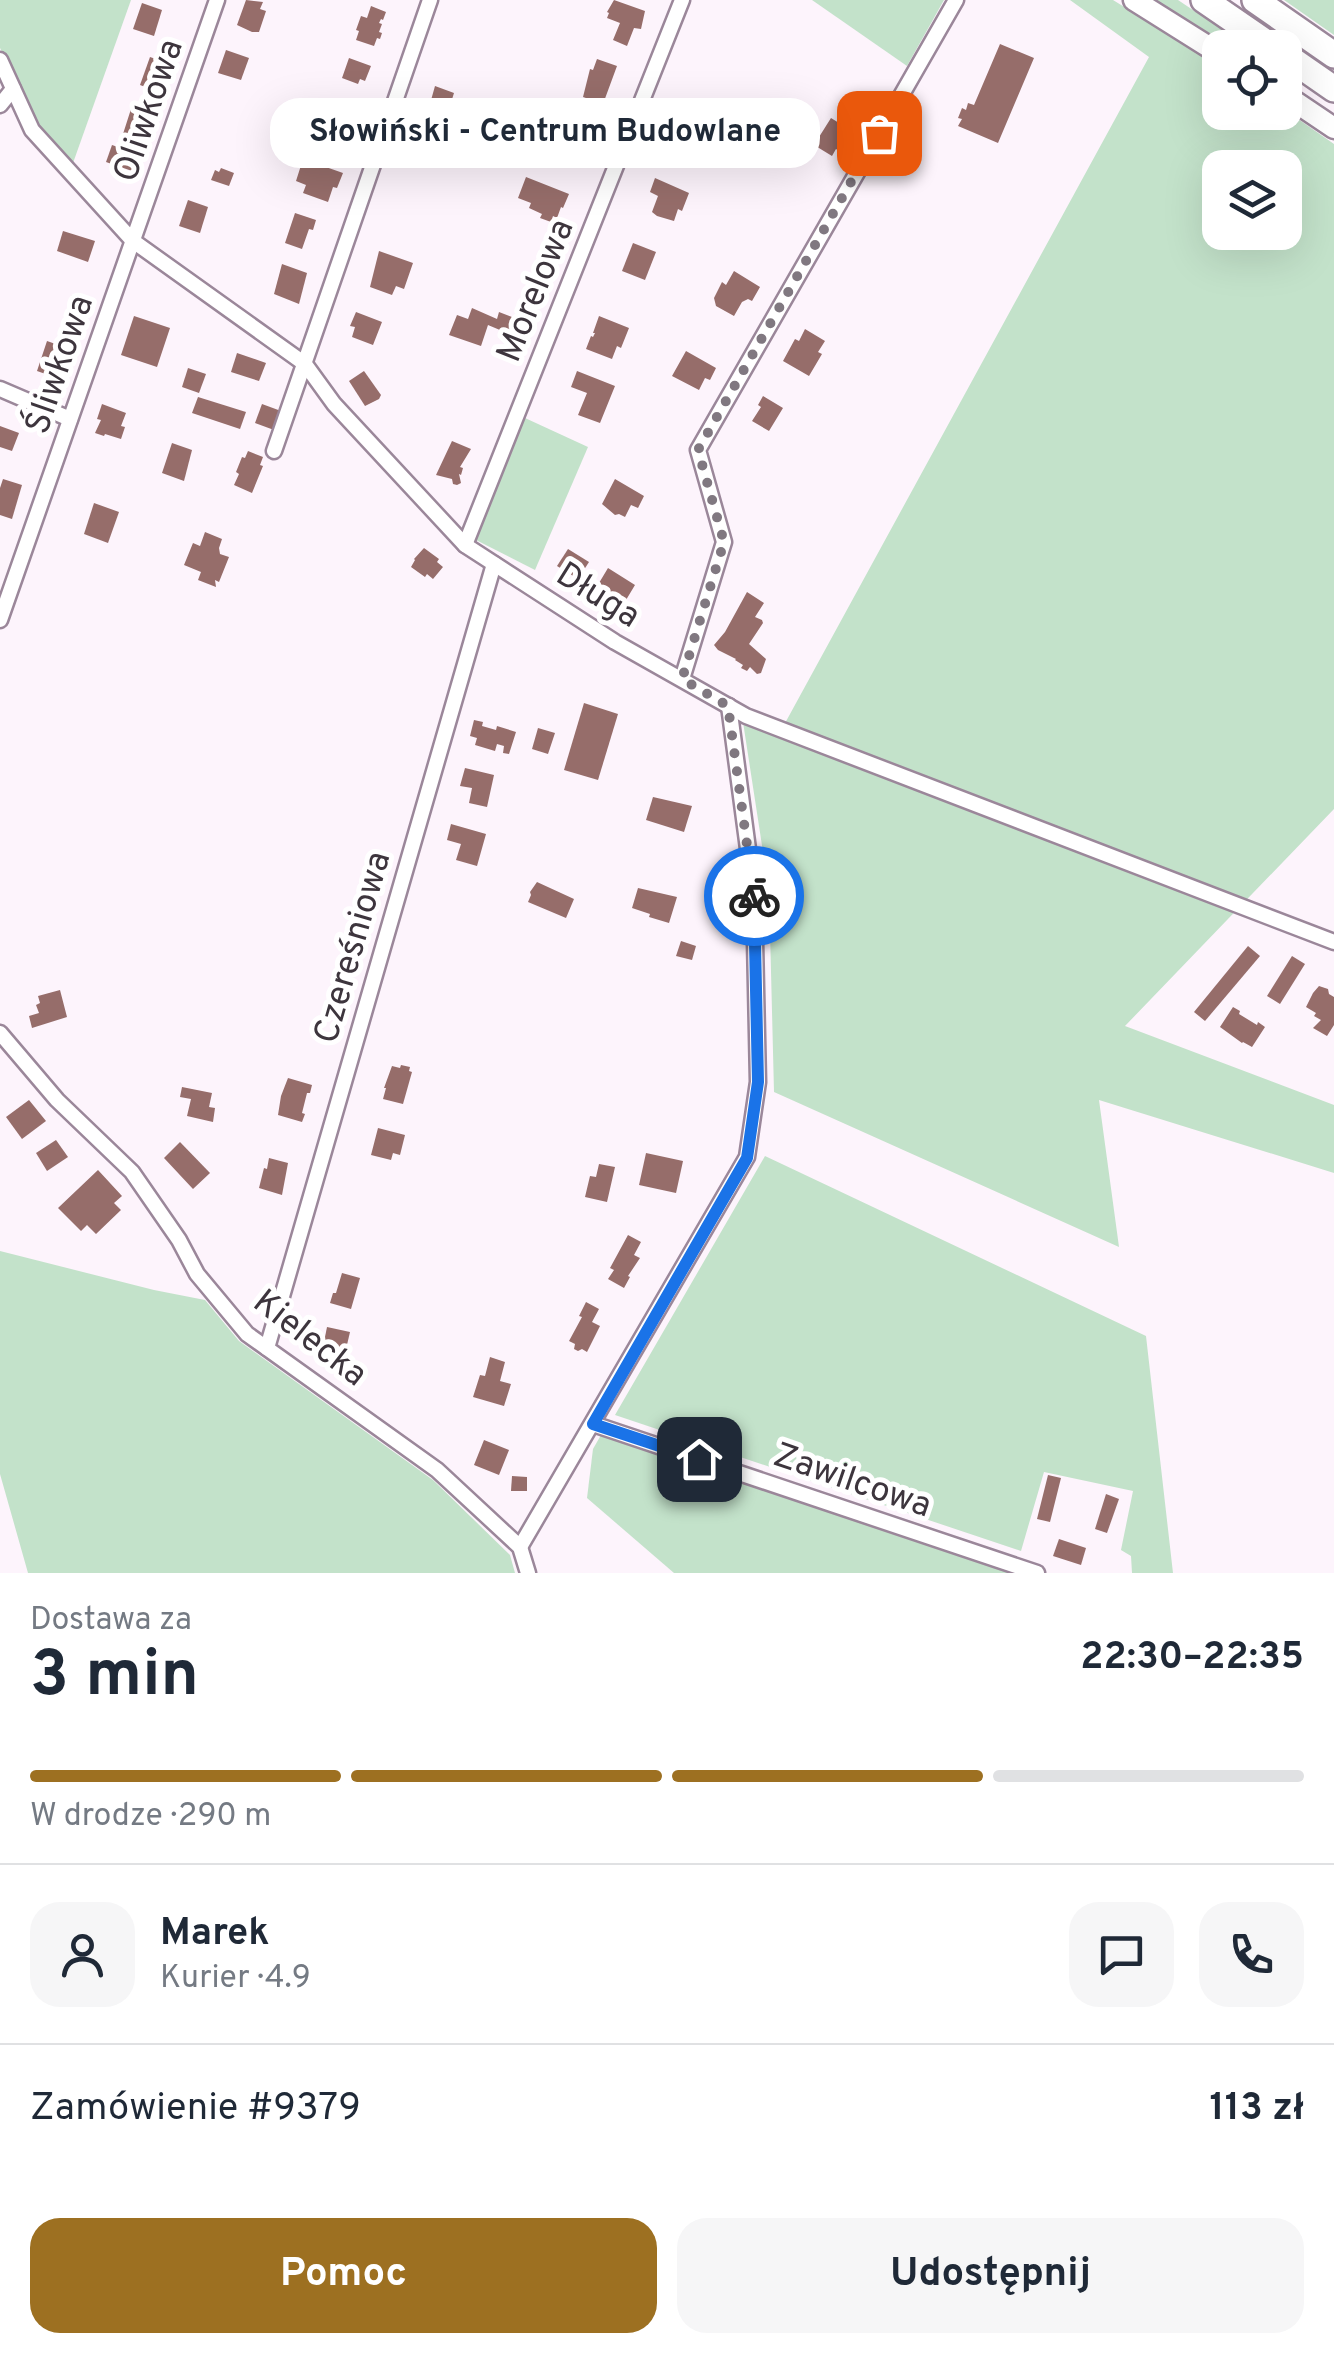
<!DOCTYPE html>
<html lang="pl">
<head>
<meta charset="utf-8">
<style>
  :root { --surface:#fff; --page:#f6f6f7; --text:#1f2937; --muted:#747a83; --line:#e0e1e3; --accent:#9d7021 }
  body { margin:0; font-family:Overpass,sans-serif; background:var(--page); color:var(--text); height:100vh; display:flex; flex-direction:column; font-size:38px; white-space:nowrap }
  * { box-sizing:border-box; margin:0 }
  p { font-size:32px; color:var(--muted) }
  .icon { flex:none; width:55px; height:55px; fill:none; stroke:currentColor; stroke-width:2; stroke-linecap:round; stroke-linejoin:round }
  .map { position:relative; height:1573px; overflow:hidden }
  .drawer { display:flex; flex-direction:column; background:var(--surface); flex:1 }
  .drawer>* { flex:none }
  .tools { position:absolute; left:1202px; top:30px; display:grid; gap:20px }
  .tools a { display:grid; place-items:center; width:100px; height:100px; border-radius:20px; background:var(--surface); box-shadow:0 10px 40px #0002; font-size:50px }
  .pin { position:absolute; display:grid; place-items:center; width:85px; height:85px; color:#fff; margin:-42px; border-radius:20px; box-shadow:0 5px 15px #0006 }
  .courier { position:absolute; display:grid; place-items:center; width:100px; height:100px; margin:-50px; border:8px solid #1a73e8; border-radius:50%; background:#fff; color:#222; box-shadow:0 2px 12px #0007 }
  .bubble { position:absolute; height:70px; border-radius:30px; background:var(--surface); box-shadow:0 10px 40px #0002; font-size:32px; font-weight:700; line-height:70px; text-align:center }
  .overview em { font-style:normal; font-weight:700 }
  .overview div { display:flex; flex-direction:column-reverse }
  .overview { display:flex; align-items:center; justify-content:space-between; height:170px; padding:0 30px }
  h1 { font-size:65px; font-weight:700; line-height:75px }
  .bar { display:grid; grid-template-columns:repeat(4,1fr); gap:15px 10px; align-content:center; height:120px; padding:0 30px }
  .bar i { height:12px; border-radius:8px; background:var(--line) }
  .bar .selected { background:var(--accent) }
  .bar p { grid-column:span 4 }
  .line { display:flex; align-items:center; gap:25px; padding:0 30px; border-top:2px solid var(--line) }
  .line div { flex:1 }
  .round { display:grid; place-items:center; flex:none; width:105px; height:105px; border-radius:30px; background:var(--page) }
  .cta { display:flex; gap:20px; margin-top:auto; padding:20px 30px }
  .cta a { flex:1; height:115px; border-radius:30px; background:var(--accent); color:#fff; font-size:40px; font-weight:700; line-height:115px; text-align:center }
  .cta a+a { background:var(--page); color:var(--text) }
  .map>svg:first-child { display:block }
  .green { fill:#c3e2ca; fill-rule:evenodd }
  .building { fill:#966d6a }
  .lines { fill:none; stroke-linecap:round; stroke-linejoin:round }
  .street-casing { stroke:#9b879a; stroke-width:19 }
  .secondary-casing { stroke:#9b879a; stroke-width:25 }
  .highway-casing { stroke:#9b879a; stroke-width:30 }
  .street { stroke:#fff; stroke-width:14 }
  .secondary { stroke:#fff; stroke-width:20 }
  .highway { stroke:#fff; stroke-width:25 }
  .done { stroke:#807880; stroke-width:10; stroke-dasharray:0 18 }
  .route { stroke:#1a73e8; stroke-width:12 }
  .labels { text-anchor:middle; stroke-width:10; stroke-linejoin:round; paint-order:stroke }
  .street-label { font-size:35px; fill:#3d353d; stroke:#fff }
</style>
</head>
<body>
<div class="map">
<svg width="1334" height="1573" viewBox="0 0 1334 1573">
  <rect width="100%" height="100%" fill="#fdf4fc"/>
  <!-- green -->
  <g class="green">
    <path d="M 0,0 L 131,0 L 73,163 L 35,122 L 0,48 Z"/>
    <path d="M 812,0 L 944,0 L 907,66 Z"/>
    <path d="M 1070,0 L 1113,0 L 1220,66 L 1220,112 L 1285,112 L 1285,110 L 1334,144 L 1334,809 L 1125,1026 L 1334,1105 L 1334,1173 L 1099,1100 L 1119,1247 L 774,1092 L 769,891 L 743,722 L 778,736 L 1149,57 ZM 1220,168 L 1285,168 L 1285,232 L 1220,232 Z"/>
    <path d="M 1146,0 L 1178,0 L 1248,47 L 1222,47 Z"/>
    <path d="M 1284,0 L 1334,0 L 1334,35 Z"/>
    <path d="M 525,418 L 588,447 L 535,570 L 476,540 Z"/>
    <path d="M 765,1156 L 1146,1336 L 1173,1573 L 1132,1573 L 1131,1556 L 1121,1550 L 1133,1491 L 1044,1472 L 1021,1551 L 615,1415 Z"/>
    <path d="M 0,1251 L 154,1290 L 205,1300 L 239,1341 L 433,1480 L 510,1555 L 515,1573 L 28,1573 L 0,1474 Z"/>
    <path d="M 601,1435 L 1013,1573 L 674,1573 L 587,1498 L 593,1449 Z"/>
  </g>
  <!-- building -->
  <g class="building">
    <path d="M 246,0 L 263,2 L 260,9 L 266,11 L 259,32 L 252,32 L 237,25 Z"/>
    <path d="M 614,0 L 645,11 L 641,29 L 634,28 L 627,46 L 613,40 L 620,23 L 607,18 L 609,13 L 607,12 Z"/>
    <path d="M 142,3 L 162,10 L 154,36 L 133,29 Z"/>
    <path d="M 371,6 L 386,12 L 383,20 L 381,19 L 379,23 L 382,24 L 379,32 L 382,33 L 380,39 L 377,38 L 374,46 L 356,40 L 359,31 L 356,30 L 361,16 L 367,18 Z"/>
    <path d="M 1000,44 L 1034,58 L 998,143 L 958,126 L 962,119 L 958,118 L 962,108 L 966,110 L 968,103 L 974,105 Z"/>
    <path d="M 226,50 L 249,58 L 241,80 L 218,73 Z"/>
    <path d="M 150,57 L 170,64 L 159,92 L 140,85 Z"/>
    <path d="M 349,58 L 371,66 L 365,81 L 360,79 L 358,84 L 342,78 Z"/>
    <path d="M 597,59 L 617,66 L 603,104 L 583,97 L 590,69 L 593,70 Z"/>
    <path d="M 435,86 L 454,93 L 449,109 L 453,111 L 448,125 L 426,118 Z"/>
    <path d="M 142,104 L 154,107 L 140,140 L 123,134 L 131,109 L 139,112 Z"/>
    <path d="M 311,104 L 352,118 L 349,126 L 345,125 L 336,151 L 319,145 L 325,129 L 311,124 L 314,114 L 308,112 Z"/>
    <path d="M 570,113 L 596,124 L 591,138 L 584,136 L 577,154 L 558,147 L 562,133 L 560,133 Z"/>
    <path d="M 831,118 L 847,128 L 840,141 L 843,143 L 839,151 L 836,149 L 832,156 L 814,145 Z"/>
    <path d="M 112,145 L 138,154 L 132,171 L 106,162 Z"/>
    <path d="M 303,159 L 343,173 L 337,188 L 333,187 L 328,202 L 303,193 L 306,185 L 296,181 Z"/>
    <path d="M 221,168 L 234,173 L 229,186 L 211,180 L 215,170 L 219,172 Z"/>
    <path d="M 526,177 L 569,194 L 563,208 L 561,207 L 557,218 L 553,216 L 551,222 L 540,218 L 542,214 L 529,208 L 531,203 L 518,198 Z"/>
    <path d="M 655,178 L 689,193 L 682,211 L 678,209 L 674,221 L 657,216 L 652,212 L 658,196 L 650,192 Z"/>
    <path d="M 188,200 L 208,207 L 200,233 L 179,226 Z"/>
    <path d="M 295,213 L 316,220 L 313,230 L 309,229 L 302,249 L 285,243 Z"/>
    <path d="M 63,231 L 95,241 L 88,262 L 57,251 Z"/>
    <path d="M 633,243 L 656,252 L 645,280 L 622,271 Z"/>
    <path d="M 379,251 L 413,263 L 404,289 L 396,286 L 392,295 L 370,287 Z"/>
    <path d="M 282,264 L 307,273 L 299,304 L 274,294 Z"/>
    <path d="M 734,271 L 760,287 L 752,301 L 748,299 L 742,302 L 734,316 L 716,306 L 714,298 L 722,282 L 726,285 Z"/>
    <path d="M 72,295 L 89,301 L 81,323 L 69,323 L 68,319 L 64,317 Z"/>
    <path d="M 472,308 L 497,319 L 499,312 L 520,320 L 514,336 L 488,325 L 481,346 L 449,335 L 457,315 L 468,319 Z"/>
    <path d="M 356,312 L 382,322 L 373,345 L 352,337 L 355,327 L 350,326 Z"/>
    <path d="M 134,316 L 170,328 L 157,367 L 121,355 Z"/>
    <path d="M 599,316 L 629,328 L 621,348 L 617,346 L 612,359 L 586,349 L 591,336 L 593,337 L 595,333 L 593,333 Z"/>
    <path d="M 805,329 L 825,341 L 818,352 L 822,354 L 809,376 L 783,361 L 795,339 L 799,341 Z"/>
    <path d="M 47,341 L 67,348 L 57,378 L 37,371 Z"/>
    <path d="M 686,351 L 716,368 L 710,380 L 705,378 L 699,390 L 672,376 Z"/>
    <path d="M 237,353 L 266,363 L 259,381 L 231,372 Z"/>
    <path d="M 188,368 L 206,374 L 199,393 L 182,387 Z"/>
    <path d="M 364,371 L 381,395 L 379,399 L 365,406 L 349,381 Z"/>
    <path d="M 577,371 L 615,386 L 600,423 L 578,415 L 587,393 L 571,387 Z"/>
    <path d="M 763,396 L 783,408 L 769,431 L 752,421 L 761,407 L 758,405 Z"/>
    <path d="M 198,397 L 246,412 L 240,429 L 192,413 Z"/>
    <path d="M 102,404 L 126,413 L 121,426 L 125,427 L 121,439 L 105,434 L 104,436 L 95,433 L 101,420 L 97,419 Z"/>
    <path d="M 262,404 L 281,411 L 274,430 L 255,423 Z"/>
    <path d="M 0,426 L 19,433 L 12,451 L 0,447 Z"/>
    <path d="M 452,441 L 471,449 L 460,467 L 463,468 L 461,475 L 459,474 L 461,483 L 457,485 L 453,484 L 452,479 L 436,475 Z"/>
    <path d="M 172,443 L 192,450 L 184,481 L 162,473 Z"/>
    <path d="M 248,451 L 263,457 L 260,465 L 263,466 L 252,493 L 234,485 L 239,474 L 236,472 L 242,457 L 245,458 Z"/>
    <path d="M 3,479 L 22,485 L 12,519 L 0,515 L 0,488 Z"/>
    <path d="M 615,479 L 644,496 L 638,508 L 631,505 L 625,517 L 619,514 L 615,515 L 602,504 Z"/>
    <path d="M 94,503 L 119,512 L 108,543 L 84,534 Z"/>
    <path d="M 205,532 L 222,539 L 219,548 L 220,554 L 229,557 L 219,582 L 215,580 L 216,587 L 198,580 L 201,572 L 184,565 L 193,543 L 200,546 Z"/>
    <path d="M 424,548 L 439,559 L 437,562 L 443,567 L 433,579 L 427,574 L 425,577 L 411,567 L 415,560 L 414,559 Z"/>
    <path d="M 568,549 L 589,562 L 578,579 L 557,566 Z"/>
    <path d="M 608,568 L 635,585 L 626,600 L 615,593 L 611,598 L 605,594 L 608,589 L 599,583 Z"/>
    <path d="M 747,592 L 764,603 L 755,617 L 762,620 L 763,623 L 749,644 L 766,659 L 761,673 L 757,674 L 750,667 L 747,671 L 741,668 L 743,665 L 735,660 L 736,659 L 718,650 L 714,645 L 725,632 Z"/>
    <path d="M 584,703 L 618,714 L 598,780 L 564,770 Z"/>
    <path d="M 474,720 L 483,722 L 482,726 L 496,730 L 497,726 L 516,732 L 509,754 L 503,753 L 504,746 L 497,744 L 495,751 L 475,745 L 477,738 L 470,736 Z"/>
    <path d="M 538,728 L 555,733 L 548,754 L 532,749 Z"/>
    <path d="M 465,768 L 494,775 L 487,807 L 469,803 L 472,788 L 460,786 Z"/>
    <path d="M 653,797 L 692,806 L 684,832 L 646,820 Z"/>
    <path d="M 451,824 L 486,834 L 477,866 L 456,860 L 461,844 L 447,840 Z"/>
    <path d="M 537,882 L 574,899 L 566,918 L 528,902 L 531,895 L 530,892 Z"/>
    <path d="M 638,888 L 677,897 L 669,923 L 649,917 L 650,914 L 632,908 Z"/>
    <path d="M 681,941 L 696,946 L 692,960 L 676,956 Z"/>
    <path d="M 1248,946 L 1260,956 L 1205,1021 L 1194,1012 Z"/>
    <path d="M 1292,956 L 1305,964 L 1280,1004 L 1267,996 Z"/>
    <path d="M 1319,986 L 1328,989 L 1329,994 L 1334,997 L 1334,1025 L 1327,1036 L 1313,1028 L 1321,1020 L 1314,1016 L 1316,1013 L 1306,1007 L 1313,993 Z"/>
    <path d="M 60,990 L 67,1017 L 32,1028 L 29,1016 L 39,1013 L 36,1005 L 40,1003 L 38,996 Z"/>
    <path d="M 1233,1007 L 1240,1011 L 1239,1014 L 1257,1025 L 1258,1022 L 1265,1027 L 1252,1047 L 1243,1042 L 1242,1043 L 1220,1027 Z"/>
    <path d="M 401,1065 L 410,1067 L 409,1071 L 412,1072 L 403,1104 L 383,1099 L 386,1088 L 384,1088 L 392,1066 L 400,1068 Z"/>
    <path d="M 288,1078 L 312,1085 L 310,1093 L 307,1093 L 302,1113 L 305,1114 L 302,1122 L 278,1115 L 281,1096 Z"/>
    <path d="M 182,1087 L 212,1093 L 209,1107 L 215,1108 L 213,1122 L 187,1116 L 191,1099 L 180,1097 Z"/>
    <path d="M 29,1100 L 46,1121 L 22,1139 L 6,1117 Z"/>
    <path d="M 378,1128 L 405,1135 L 400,1155 L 393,1153 L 391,1160 L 371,1155 Z"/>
    <path d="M 56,1140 L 68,1157 L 47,1171 L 36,1153 Z"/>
    <path d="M 180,1142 L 210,1173 L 193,1189 L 164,1158 Z"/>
    <path d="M 646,1153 L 683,1161 L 676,1193 L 639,1185 Z"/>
    <path d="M 269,1158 L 288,1163 L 282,1195 L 259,1188 L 264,1168 L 267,1169 Z"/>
    <path d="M 599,1164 L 615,1167 L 607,1202 L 585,1197 L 590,1176 L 596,1177 Z"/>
    <path d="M 98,1170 L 122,1196 L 114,1203 L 121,1210 L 96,1234 L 87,1225 L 81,1231 L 58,1208 Z"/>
    <path d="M 628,1235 L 641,1242 L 634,1255 L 640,1258 L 628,1276 L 630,1277 L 624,1288 L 608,1279 L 614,1270 L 610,1268 Z"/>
    <path d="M 342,1273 L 360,1278 L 351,1309 L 330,1303 L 333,1293 L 336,1293 Z"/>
    <path d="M 586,1302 L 599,1309 L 592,1322 L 600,1326 L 587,1352 L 582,1349 L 578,1351 L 574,1349 L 575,1344 L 569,1341 L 582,1317 L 579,1316 Z"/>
    <path d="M 327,1327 L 350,1332 L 343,1362 L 321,1357 Z"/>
    <path d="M 490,1357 L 505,1362 L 500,1381 L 511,1384 L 504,1406 L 473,1397 L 480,1375 L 485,1376 Z"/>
    <path d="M 484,1440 L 509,1450 L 499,1475 L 474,1465 Z"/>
    <path d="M 1048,1475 L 1061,1478 L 1050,1522 L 1037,1519 Z"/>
    <path d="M 512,1476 L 527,1477 L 527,1491 L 511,1491 Z"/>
    <path d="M 1106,1494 L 1119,1499 L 1107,1533 L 1095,1529 Z"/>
    <path d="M 1059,1539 L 1086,1548 L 1081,1565 L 1053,1556 Z"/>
  </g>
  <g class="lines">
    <defs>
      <g id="street">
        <path d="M 0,60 L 32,130 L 133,241 L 305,364 L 334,404 L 465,545 L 615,642 L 746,716 L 1334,942"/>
        <path d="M 0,105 L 13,89"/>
        <path d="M 0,389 L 70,419"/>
        <path d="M 274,451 L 430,0"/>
        <path d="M 465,545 L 682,0"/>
        <path d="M 0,620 L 217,0"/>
        <path d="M 682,679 L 724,542 L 698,450 L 956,0"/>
        <path d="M 0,1033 L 57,1100 L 132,1172 L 179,1240 L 197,1274 L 247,1334 L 437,1470 L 520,1547 L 528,1573"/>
        <path d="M 267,1348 L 494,564"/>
        <path d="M 593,1424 L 1037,1573"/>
        <path d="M 520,1547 L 747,1157 L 758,1082 L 754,894 L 729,706"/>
      </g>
      <g id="secondary">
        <path d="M 1134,0 L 1220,54"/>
        <path d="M 1285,95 L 1334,128"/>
      </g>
      <g id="highway">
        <path d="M 1204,0 L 1274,48"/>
        <path d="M 1255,0 L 1334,55"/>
        <path d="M 1285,55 L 1334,89"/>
      </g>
    </defs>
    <!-- street casing -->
    <use href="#street" class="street-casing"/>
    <!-- secondary casing -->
    <use href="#secondary" class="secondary-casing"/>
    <!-- highway casing -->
    <use href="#highway" class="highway-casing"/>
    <!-- street -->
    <use href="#street" class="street"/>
    <!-- secondary -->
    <use href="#secondary" class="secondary"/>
    <!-- highway -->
    <use href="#highway" class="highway"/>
  </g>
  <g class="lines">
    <!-- done -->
    <path class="done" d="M 754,896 L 728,706 L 682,679 L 724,542 L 698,450 L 879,133"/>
    <!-- route -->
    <path class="route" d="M 699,1459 L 593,1424 L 747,1158 L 758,1082 L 754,896"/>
  </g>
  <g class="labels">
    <!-- street labels -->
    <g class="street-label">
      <text transform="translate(147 110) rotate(-71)" y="12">Oliwkowa</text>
      <text transform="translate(534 290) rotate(-68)" y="12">Morelowa</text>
      <text transform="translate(58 364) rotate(-71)" y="12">Śliwkowa</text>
      <text transform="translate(599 594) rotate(32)" y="12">Długa</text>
      <text transform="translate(351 947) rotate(-74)" y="12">Czereśniowa</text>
      <text transform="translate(311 1337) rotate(38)" y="12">Kielecka</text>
      <text transform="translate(853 1479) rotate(19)" y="12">Zawilcowa</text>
    </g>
  </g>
</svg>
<div class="tools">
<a><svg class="icon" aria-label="locate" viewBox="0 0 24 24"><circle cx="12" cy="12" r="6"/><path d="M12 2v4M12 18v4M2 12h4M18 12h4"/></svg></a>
<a><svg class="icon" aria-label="layers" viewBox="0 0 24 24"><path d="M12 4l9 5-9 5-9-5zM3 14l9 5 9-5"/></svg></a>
</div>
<div class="pin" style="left:879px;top:133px;background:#ea580c"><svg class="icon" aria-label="bag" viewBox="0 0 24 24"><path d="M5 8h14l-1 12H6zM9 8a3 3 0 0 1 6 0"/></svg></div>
<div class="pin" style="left:699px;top:1459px;background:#1f2937"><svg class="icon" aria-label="home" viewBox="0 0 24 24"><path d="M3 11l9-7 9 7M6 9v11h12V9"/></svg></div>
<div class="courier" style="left:754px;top:896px"><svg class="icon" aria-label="bike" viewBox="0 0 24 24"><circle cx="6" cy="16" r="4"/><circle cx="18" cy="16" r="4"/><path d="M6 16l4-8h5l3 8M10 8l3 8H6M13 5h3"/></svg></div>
<div class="bubble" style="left:270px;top:98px;width:550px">Słowiński - Centrum Budowlane</div>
</div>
<section class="drawer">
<div class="overview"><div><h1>3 min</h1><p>Dostawa za</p></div><em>22:30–22:35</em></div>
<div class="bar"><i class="selected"></i><i class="selected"></i><i class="selected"></i><i></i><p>W drodze · 290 m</p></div>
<div class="line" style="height:180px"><a class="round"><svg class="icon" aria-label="person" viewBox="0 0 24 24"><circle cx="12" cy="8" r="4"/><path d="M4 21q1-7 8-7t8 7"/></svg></a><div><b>Marek</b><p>Kurier · 4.9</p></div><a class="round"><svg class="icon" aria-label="chat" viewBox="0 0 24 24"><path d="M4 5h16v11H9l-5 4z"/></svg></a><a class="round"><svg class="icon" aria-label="phone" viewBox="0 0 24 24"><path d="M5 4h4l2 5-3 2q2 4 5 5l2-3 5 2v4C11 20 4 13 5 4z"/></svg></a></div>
<div class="line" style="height:130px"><div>Zamówienie #9379</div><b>113 zł</b></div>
<div class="cta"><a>Pomoc</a><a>Udostępnij</a></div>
</section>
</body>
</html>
